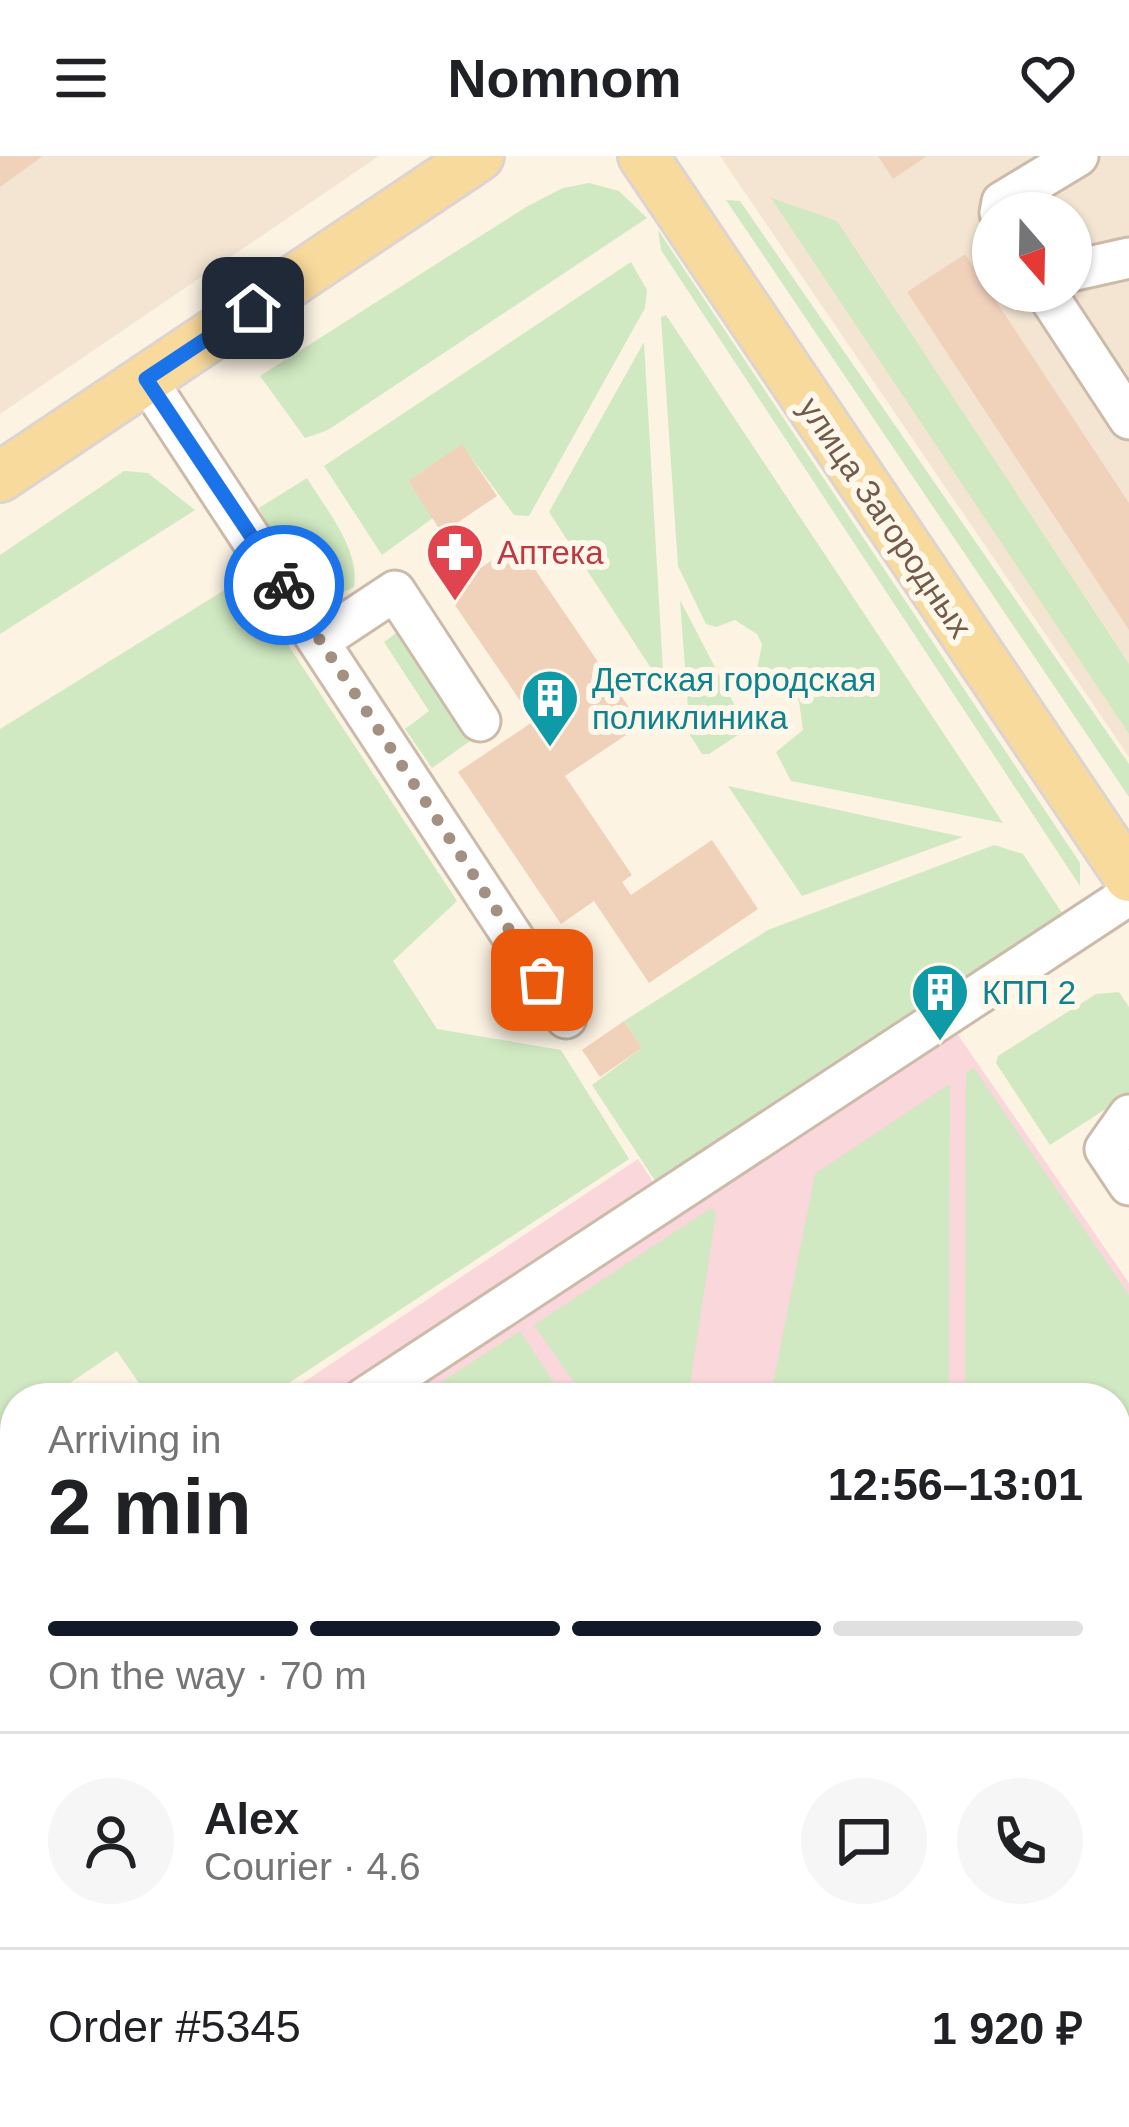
<!DOCTYPE html>
<html lang="en">
<head>
<meta charset="utf-8">
<style>
  :root { --surface:#fff; --page:#f6f6f6; --text:#202124; --muted:#757577; --line:#e0e0e0; --accent:#111827 }
  body { margin:0; font-family:Helvetica,sans-serif; background:var(--page); color:var(--text); height:100vh; display:flex; flex-direction:column; font-size:45px; white-space:nowrap }
  * { box-sizing:border-box; margin:0 }
  p { font-size:39px; color:var(--muted) }
  .icon { flex:none; width:66px; height:66px; fill:none; stroke:currentColor; stroke-width:2; stroke-linecap:round; stroke-linejoin:round }
  .map { position:relative; flex:1; overflow:hidden }
  .details { position:absolute; left:0px; top:1227px; width:1131px; height:744px; display:flex; flex-direction:column; background:var(--surface); border-radius:48px 48px 0 0; box-shadow:0 3px 9px #0004 }
  .details>* { flex:none }
  .needle { width:78px; rotate:160deg }
  .buttons { position:absolute; left:972px; top:36px; display:grid; gap:24px }
  .buttons a { display:grid; place-items:center; width:120px; height:120px; border-radius:50%; background:var(--surface); box-shadow:0 3px 9px #0004; font-size:60px }
  .pin { position:absolute; display:grid; place-items:center; width:102px; height:102px; color:#fff; margin:-51px; border-radius:24px; box-shadow:0 6px 18px #0006 }
  .courier { position:absolute; display:grid; place-items:center; width:120px; height:120px; margin:-60px; border:9px solid #1a73e8; border-radius:50%; background:#fff; color:#222; box-shadow:0 3px 15px #0007 }
  .overview em { font-style:normal; font-weight:600 }
  .overview div { display:flex; flex-direction:column-reverse }
  .overview { display:flex; align-items:center; justify-content:space-between; height:204px; padding:0 48px }
  h1 { font-size:78px; font-weight:600; line-height:90px }
  .bar { display:grid; grid-template-columns:repeat(4,1fr); gap:18px 12px; align-content:center; height:144px; padding:0 48px }
  .bar i { height:15px; border-radius:9px; background:var(--line) }
  .bar .on { background:var(--accent) }
  .bar p { grid-column:span 4 }
  .line { display:flex; align-items:center; gap:30px; padding:0 48px; border-top:3px solid var(--line) }
  .line div { flex:1 }
  .round { display:grid; place-items:center; flex:none; width:126px; height:126px; border-radius:63px; background:var(--page) }
  header { display:flex; justify-content:space-between; align-items:center; height:156px; padding:0 48px; background:var(--surface); font-size:54px; font-weight:600 }
  .map>svg:first-child { display:block }
  .residential { fill:#f3e5d2; fill-rule:evenodd }
  .medical { fill:#f9d7da }
  .green { fill:#d0e9c2 }
  .building { fill:#f0d2bb }
  .lines { fill:none; stroke-linecap:round; stroke-linejoin:round }
  .minor-casing { stroke:#cdbbaa; stroke-width:45 }
  .major-casing { stroke:#dbd4d0; stroke-width:54 }
  .minor { stroke:#fff; stroke-width:39 }
  .major { stroke:#f9da9d; stroke-width:48 }
  .done { stroke:#a39080; stroke-width:12; stroke-dasharray:0 21.6 }
  .route { stroke:#1a73e8; stroke-width:15 }
  .labels { text-anchor:middle; stroke-width:12; stroke-linejoin:round; paint-order:stroke }
  .street-label { font-size:33px; fill:#735a4a; stroke:#fff7e9 }
  .health-label { font-size:33px; fill:#be3a42; stroke:#fff7e9; text-anchor:start }
  .culture-label { font-size:33px; fill:#0d838f; stroke:#fff7e9; text-anchor:start }
</style>
</head>
<body>
<header><svg class="icon" aria-label="menu" viewBox="0 0 24 24"><path d="M4 6h16M4 12h16M4 18h16"/></svg>Nomnom<svg class="icon" aria-label="heart" viewBox="0 0 24 24"><path d="M12 20l-8-8c-3-5 5-10 8-4 3-6 11-1 8 4z"/></svg></header>
<div class="map">
<svg width="1129" height="1971" viewBox="0 0 1129 1971">
  <rect width="100%" height="100%" fill="#fcf3e3"/>
  <!-- residential -->
  <g class="residential">
    <path d="M 0,0 L 379,0 L 0,258 Z"/>
    <path d="M 720,0 L 1129,0 L 1129,601 ZM 993,57 L 1071,57 L 1071,135 L 993,135 Z"/>
  </g>
  <!-- medical -->
  <g class="medical">
    <path d="M 936,847 L 1129,1127 L 1129,1971 L 230,1971 L 211,1956 L 1116,1956 L 1116,1242 L 280,1242 L 638,1003 L 657,1032 Z"/>
    <path d="M 15,1273 L 15,1760 L 0,1739 L 0,1430 L 14,1420 L 0,1400 L 0,1283 Z"/>
  </g>
  <!-- green -->
  <g class="green">
    <path d="M 589,27 L 619,35 L 647,62 L 328,274 L 305,282 L 260,220 L 526,51 L 563,32 Z"/>
    <path d="M 771,42 L 837,65 L 1129,508 L 1129,578 Z"/>
    <path d="M 726,44 L 740,45 L 1129,608 L 1129,641 Z"/>
    <path d="M 658,74 L 1080,707 L 1080,730 L 661,94 Z"/>
    <path d="M 631,106 L 647,134 L 645,152 L 529,360 L 514,359 L 462,289 L 408,325 L 433,362 L 382,399 L 324,310 Z"/>
    <path d="M 666,159 L 1003,667 L 791,625 L 776,596 L 803,574 L 799,545 L 768,534 L 757,514 L 762,488 L 757,478 L 735,464 L 716,471 L 706,468 L 678,410 L 661,161 Z"/>
    <path d="M 644,186 L 664,532 L 549,356 Z"/>
    <path d="M 124,315 L 148,317 L 195,354 L 0,478 L 0,399 Z"/>
    <path d="M 307,322 C 326,354 360,392 354,431 L 320,447 L 285,402 L 259,352 Z"/>
    <path d="M 244,422 L 457,745 L 393,805 L 437,873 L 561,894 L 629,1003 L 266,1242 L 149,1242 L 117,1195 L 48,1242 L 15,1242 L 15,1264 L 0,1274 L 0,573 Z"/>
    <path d="M 680,444 L 747,573 L 709,598 L 702,598 L 690,579 Z"/>
    <path d="M 404,471 L 480,578 L 432,612 L 405,573 L 429,555 L 384,486 Z"/>
    <path d="M 728,630 L 963,681 L 802,740 Z"/>
    <path d="M 994,689 L 1023,698 L 1062,757 L 1059,767 L 658,1029 L 592,929 L 642,892 L 624,865 L 768,774 Z"/>
    <path d="M 1119,836 L 1129,851 L 1129,938 L 1050,989 L 996,907 L 998,900 L 1096,838 Z"/>
    <path d="M 974,912 L 1129,1139 L 1129,1337 L 1116,1346 L 1116,1242 L 965,1242 L 966,917 Z"/>
    <path d="M 950,928 L 949,1242 L 770,1242 L 815,1018 Z"/>
    <path d="M 711,1052 L 716,1057 L 688,1242 L 585,1242 L 534,1169 Z"/>
    <path d="M 520,1175 L 564,1242 L 417,1242 Z"/>
    <path d="M 1129,1360 L 1129,1486 L 1116,1484 L 1116,1369 Z"/>
    <path d="M 1116,1497 L 1129,1499 L 1129,1719 L 1116,1700 Z"/>
    <path d="M 0,1795 L 15,1813 L 15,1956 L 182,1956 L 201,1971 L 0,1971 Z"/>
    <path d="M 316,1956 L 468,1956 L 469,1957 L 449,1971 L 334,1971 Z"/>
  </g>
  <!-- building -->
  <g class="building">
    <path d="M 0,0 L 43,0 L 0,31 Z"/>
    <path d="M 878,0 L 927,0 L 893,23 Z"/>
    <path d="M 965,98 L 1129,347 L 1129,474 L 907,136 Z"/>
    <path d="M 462,288 L 497,340 L 442,377 L 408,325 Z"/>
    <path d="M 517,387 L 641,569 L 565,620 L 632,719 L 622,726 L 631,739 L 712,684 L 758,753 L 649,827 L 594,745 L 561,768 L 458,616 L 534,565 L 446,436 Z"/>
    <path d="M 624,865 L 642,892 L 600,921 L 582,894 Z"/>
    <path d="M 15,1297 L 15,1340 L 0,1318 L 0,1308 Z"/>
    <path d="M 710,1956 L 797,1956 L 798,1971 L 721,1971 Z"/>
  </g>
  <g class="lines">
    <defs>
      <g id="minor">
        <path d="M 1000,57 L 1002,46 L 1078,0"/>
        <path d="M 1071,115 L 1129,102"/>
        <path d="M 1045,135 L 1129,263"/>
        <path d="M 146,223 L 566,862"/>
        <path d="M 321,484 L 395,435 L 480,565"/>
        <path d="M 1129,959 L 1105,993 L 1129,1029"/>
        <path d="M 364,1242 L 1129,739"/>
        <path d="M 0,1487 L 15,1477"/>
        <path d="M 0,1630 L 15,1651"/>
        <path d="M 1116,1734 L 1129,1753"/>
        <path d="M 1116,1865 L 1129,1857"/>
        <path d="M 292,1956 L 308,1971"/>
        <path d="M 658,1956 L 669,1971"/>
        <path d="M 476,1971 L 498,1956"/>
        <path d="M 945,1971 L 969,1956"/>
      </g>
      <g id="major">
        <path d="M 643,0 L 1129,721"/>
        <path d="M 0,321 L 479,0"/>
      </g>
    </defs>
    <!-- minor casing -->
    <use href="#minor" class="minor-casing"/>
    <!-- major casing -->
    <use href="#major" class="major-casing"/>
    <!-- minor -->
    <use href="#minor" class="minor"/>
    <!-- major -->
    <use href="#major" class="major"/>
  </g>
  <g class="lines">
    <!-- done -->
    <path class="done" d="M 284,429 L 542,824"/>
    <!-- route -->
    <path class="route" d="M 253,152 L 146,223 L 284,429"/>
  </g>
  <!-- icons -->
  <defs>
    <symbol id="pharmacy-pin" viewBox="-11 -11 22 30"><path d="M0 17L-7.5 6A9.5 9.5 0 1 1 7.5 6Z" fill="#e0444e" stroke="#fff7e9"/><path d="M-2-6h4v4h4v4h-4v4h-4v-4h-4v-4h4Z" fill="#fff"/></symbol>
    <symbol id="building-pin" viewBox="-11 -11 22 30"><path d="M0 17L-7.5 6A9.5 9.5 0 1 1 7.5 6Z" fill="#0f9aa8" stroke="#fff7e9"/><path d="M-4-6H4V6H1V3H-1V6H-4ZM-2.5-4.3h1.7v1.8h-1.7ZM.8-4.3h1.7v1.8H.8ZM-2.5-1h1.7V.8h-1.7ZM.8-1h1.7V.8H.8Z" fill="#fff"/></symbol>
  </defs>
  <g fill-rule="evenodd">
    <use href="#pharmacy-pin" x="422" y="363" width="66" height="90"/>
    <use href="#building-pin" x="517" y="509" width="66" height="90"/>
    <use href="#building-pin" x="907" y="803" width="66" height="90"/>
  </g>
  <g class="labels">
    <!-- street labels -->
    <g class="street-label">
      <text transform="translate(886 361) rotate(56)" y="12">улица Загородных</text>
    </g>
    <!-- health labels -->
    <g class="health-label">
      <text x="497" y="408">Аптека</text>
    </g>
    <!-- culture labels -->
    <g class="culture-label">
      <text x="592" y="535">Детская городская<tspan x="592" dy="38">поликлиника</tspan></text>
      <text x="982" y="848">КПП 2</text>
    </g>
  </g>
</svg>
<div class="buttons">
<a><svg class="needle" viewBox="-14 -14 28 28"><path d="M0-13l5 13h-10z" fill="#e53935"/><path d="M0 13l5-13h-10z" fill="#757577"/></svg></a>
</div>
<div class="pin" style="left:542px;top:824px;background:#ea580c"><svg class="icon" aria-label="bag" viewBox="0 0 24 24"><path d="M5 8h14l-1 12H6zM9 8a3 3 0 0 1 6 0"/></svg></div>
<div class="pin" style="left:253px;top:152px;background:#1f2937"><svg class="icon" aria-label="home" viewBox="0 0 24 24"><path d="M3 11l9-7 9 7M6 9v11h12V9"/></svg></div>
<div class="courier" style="left:284px;top:429px"><svg class="icon" aria-label="bike" viewBox="0 0 24 24"><circle cx="6" cy="16" r="4"/><circle cx="18" cy="16" r="4"/><path d="M6 16l4-8h5l3 8M10 8l3 8H6M13 5h3"/></svg></div>
<section class="details">
<div class="overview"><div><h1>2 min</h1><p>Arriving in</p></div><em>12:56–13:01</em></div>
<div class="bar"><i class="on"></i><i class="on"></i><i class="on"></i><i></i><p>On the way · 70 m</p></div>
<div class="line" style="height:216px"><a class="round"><svg class="icon" aria-label="person" viewBox="0 0 24 24"><circle cx="12" cy="8" r="4"/><path d="M4 21q1-7 8-7t8 7"/></svg></a><div><b>Alex</b><p>Courier · 4.6</p></div><a class="round"><svg class="icon" aria-label="chat" viewBox="0 0 24 24"><path d="M4 5h16v11H9l-5 4z"/></svg></a><a class="round"><svg class="icon" aria-label="phone" viewBox="0 0 24 24"><path d="M5 4h4l2 5-3 2q2 4 5 5l2-3 5 2v4C11 20 4 13 5 4z"/></svg></a></div>
<div class="line" style="height:156px"><div>Order #5345</div><b>1 920 ₽</b></div>
</section>
</div>
</body>
</html>
